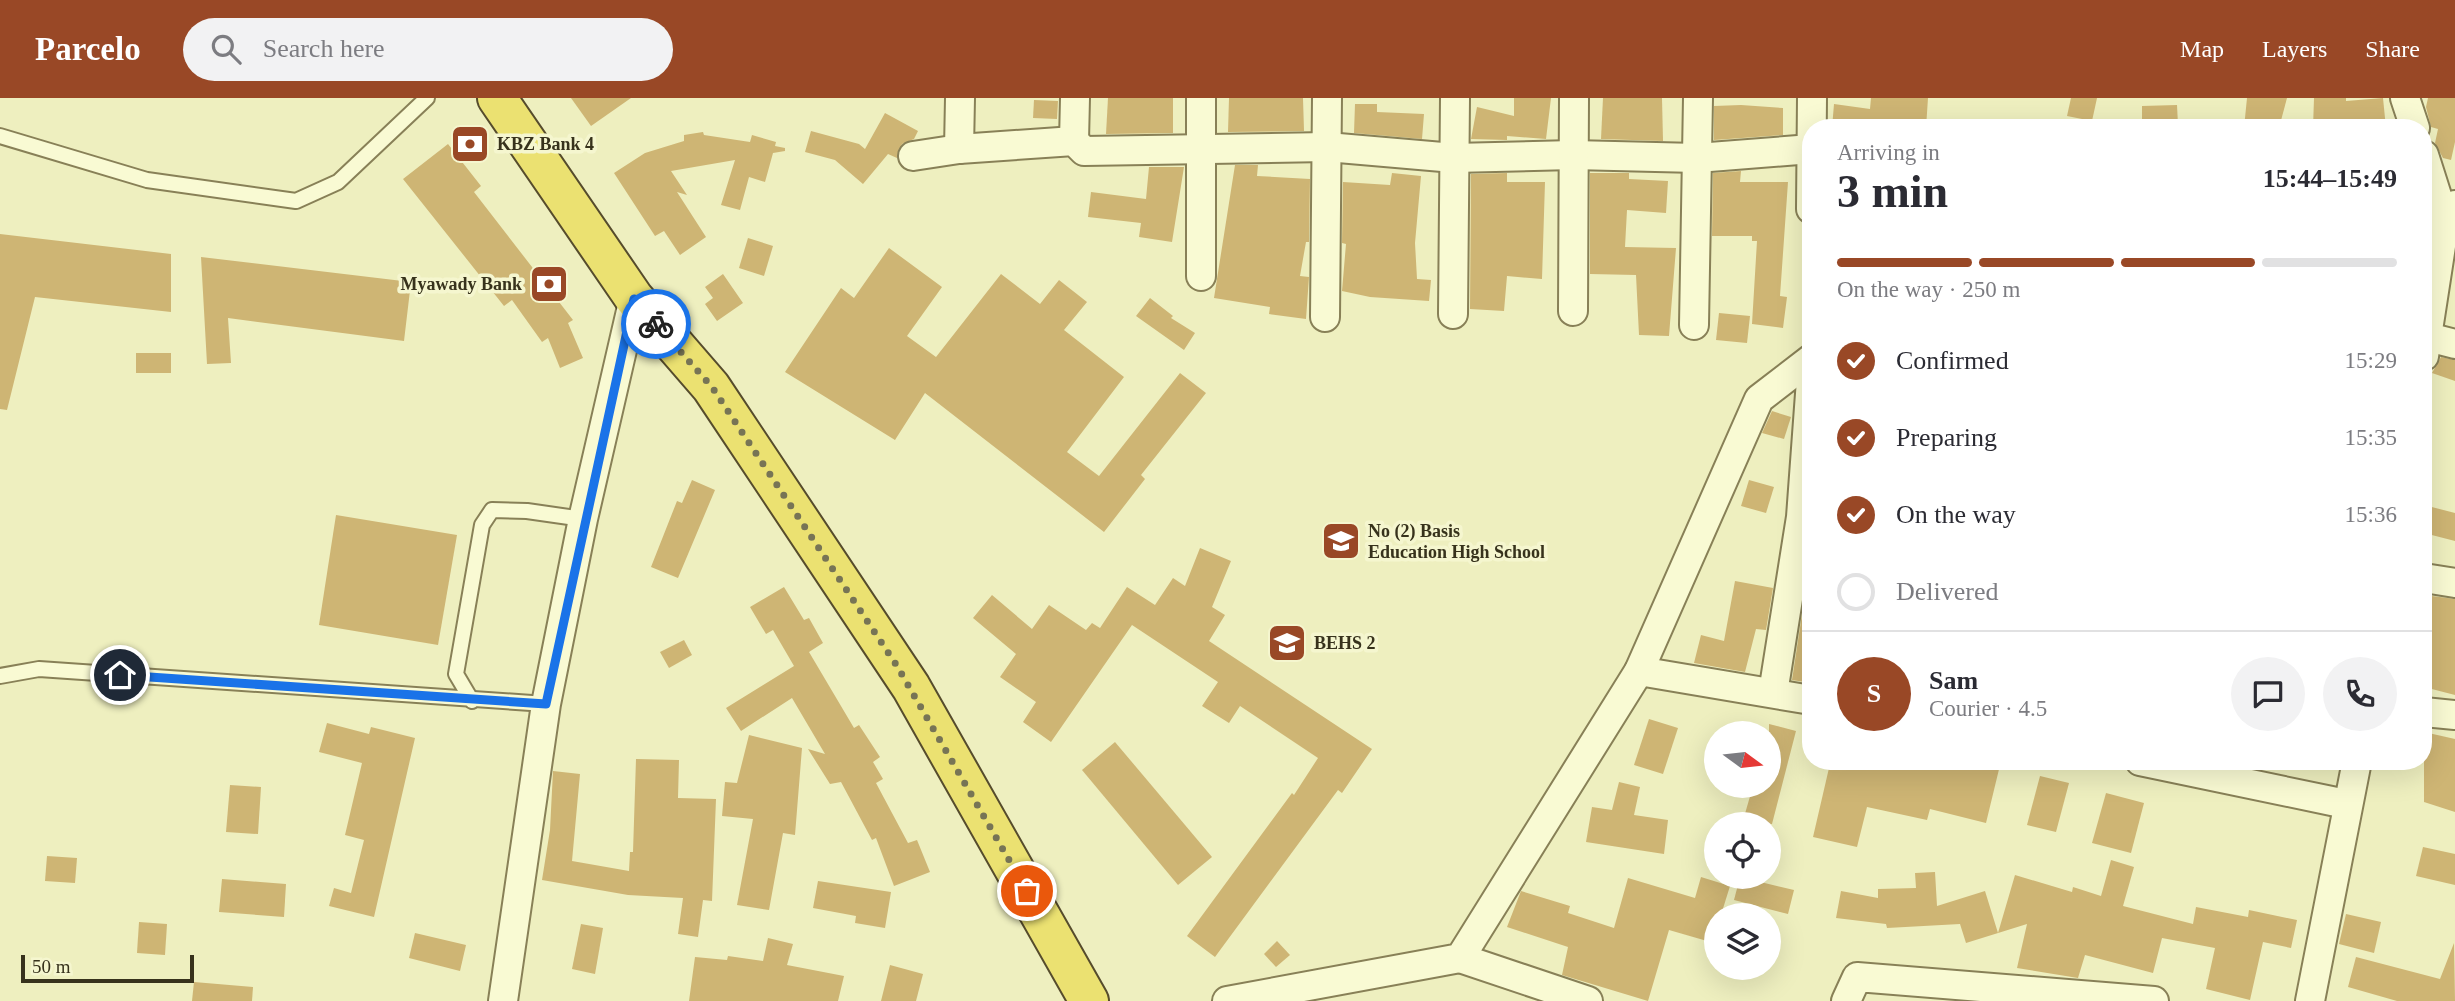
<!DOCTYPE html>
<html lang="en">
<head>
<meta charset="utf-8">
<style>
  :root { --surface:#fff; --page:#f2f2f3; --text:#2b2b33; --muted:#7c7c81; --line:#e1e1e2; --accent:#994826 }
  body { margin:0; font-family:"Times New Roman",serif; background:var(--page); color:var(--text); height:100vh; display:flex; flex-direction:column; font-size:26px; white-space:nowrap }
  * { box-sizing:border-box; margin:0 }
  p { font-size:23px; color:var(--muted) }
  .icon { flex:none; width:38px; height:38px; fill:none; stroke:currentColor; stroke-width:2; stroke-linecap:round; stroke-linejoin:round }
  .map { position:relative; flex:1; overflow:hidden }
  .sheet { position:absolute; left:1802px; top:21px; width:630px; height:651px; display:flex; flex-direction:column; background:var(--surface); border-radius:28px; box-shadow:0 7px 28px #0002 }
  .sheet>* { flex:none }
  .needle { width:46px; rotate:105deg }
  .buttons { position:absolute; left:1704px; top:623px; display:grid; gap:14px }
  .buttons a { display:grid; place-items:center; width:77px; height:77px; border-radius:50%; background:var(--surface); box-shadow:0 7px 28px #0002; font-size:35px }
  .scale { position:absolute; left:21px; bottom:18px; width:173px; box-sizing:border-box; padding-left:7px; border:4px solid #37321c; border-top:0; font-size:19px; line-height:24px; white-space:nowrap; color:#37321c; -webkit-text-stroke:5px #f5f6cf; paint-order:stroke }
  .pin { position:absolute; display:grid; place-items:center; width:60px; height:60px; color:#fff; margin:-30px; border:4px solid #fff; border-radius:50%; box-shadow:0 2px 7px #0007 }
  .courier { position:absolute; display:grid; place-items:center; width:70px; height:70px; margin:-35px; border:5px solid #1a73e8; border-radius:50%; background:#fff; color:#222; box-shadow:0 2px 9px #0007 }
  .overview em { font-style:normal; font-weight:800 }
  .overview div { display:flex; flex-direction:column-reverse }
  .overview { display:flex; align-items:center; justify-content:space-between; height:119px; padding:0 35px }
  h1 { font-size:46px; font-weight:800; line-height:52px }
  .bar { display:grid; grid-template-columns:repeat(4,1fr); gap:10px 7px; align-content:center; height:84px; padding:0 35px }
  .bar i { height:9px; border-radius:5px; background:var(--line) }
  .bar .current { background:var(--accent) }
  .bar p { grid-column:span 4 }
  .line { display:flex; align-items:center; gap:18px; padding:0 35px; border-top:2px solid var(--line) }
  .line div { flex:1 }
  .round { display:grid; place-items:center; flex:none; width:74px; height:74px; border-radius:37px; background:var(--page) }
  ol { padding:0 35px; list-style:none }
  li { display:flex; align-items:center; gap:21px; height:77px }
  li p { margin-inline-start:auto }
  li .icon { padding:7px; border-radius:50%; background:var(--accent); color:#fff; stroke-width:4 }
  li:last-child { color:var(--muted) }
  li i { width:38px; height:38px; border:4px solid var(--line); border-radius:50% }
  header { display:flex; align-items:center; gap:42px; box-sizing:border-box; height:98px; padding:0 35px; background:var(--accent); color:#fff }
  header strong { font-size:33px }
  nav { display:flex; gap:38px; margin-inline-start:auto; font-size:24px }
  .search { width:490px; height:63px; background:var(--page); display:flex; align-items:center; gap:18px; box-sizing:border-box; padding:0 24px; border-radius:38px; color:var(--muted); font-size:26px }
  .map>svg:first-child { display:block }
  .building { fill:#ceb574 }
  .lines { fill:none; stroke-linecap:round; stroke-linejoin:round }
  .service-casing { stroke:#888057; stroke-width:18 }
  .minor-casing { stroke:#888057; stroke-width:32 }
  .trunk-casing { stroke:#564c2c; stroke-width:42 }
  .service { stroke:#f9fad3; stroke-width:14 }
  .minor { stroke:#f9fad3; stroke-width:28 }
  .trunk { stroke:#ebe171; stroke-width:38 }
  .done { stroke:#777455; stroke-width:7; stroke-dasharray:0 12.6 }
  .route { stroke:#1a73e8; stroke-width:9 }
  .labels { text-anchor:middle; stroke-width:7; stroke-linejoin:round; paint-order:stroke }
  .poi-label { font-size:18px; font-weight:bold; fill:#37321c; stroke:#f5f6cf; text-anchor:start }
</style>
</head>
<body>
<header>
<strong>Parcelo</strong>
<div class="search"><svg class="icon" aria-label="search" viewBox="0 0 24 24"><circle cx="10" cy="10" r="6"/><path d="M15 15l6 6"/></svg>Search here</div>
<nav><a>Map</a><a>Layers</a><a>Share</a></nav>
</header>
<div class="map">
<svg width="2455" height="903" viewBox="0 0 2455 903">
  <rect width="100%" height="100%" fill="#eeefbf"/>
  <!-- building -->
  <g class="building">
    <path d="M 571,0 L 631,0 L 591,28 Z"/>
    <path d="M 1108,0 L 1173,0 L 1173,35 L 1106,36 Z"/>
    <path d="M 1229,0 L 1303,0 L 1304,33 L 1228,34 Z"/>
    <path d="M 1514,0 L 1551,0 L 1546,41 L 1507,38 L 1507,42 L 1471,41 L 1477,9 L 1514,18 Z"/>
    <path d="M 1603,0 L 1662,0 L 1663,43 L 1601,41 Z"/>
    <path d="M 1871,0 L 1928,0 L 1926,30 L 1832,30 L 1834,6 L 1870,11 Z"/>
    <path d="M 2071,0 L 2097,0 L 2092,23 L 2067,18 Z"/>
    <path d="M 2247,0 L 2287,0 L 2279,30 L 2244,30 Z"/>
    <path d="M 2314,0 L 2346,0 L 2346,3 L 2383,0 L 2386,30 L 2313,30 Z"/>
    <path d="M 2428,0 L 2455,0 L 2455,44 L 2451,62 L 2443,60 L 2435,45 L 2438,31 L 2431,29 L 2426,9 Z"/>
    <path d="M 1034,2 L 1058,3 L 1057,21 L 1033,20 Z"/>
    <path d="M 1355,6 L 1377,6 L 1377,14 L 1424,16 L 1422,41 L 1354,35 Z"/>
    <path d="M 1741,7 L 1783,10 L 1783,37 L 1714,42 L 1714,8 Z"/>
    <path d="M 2177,7 L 2178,27 L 2142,28 L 2142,8 Z"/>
    <path d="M 885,15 L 918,33 L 914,41 L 902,46 L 897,60 L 888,56 L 863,86 L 835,62 L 805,54 L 811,33 L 859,46 L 865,51 Z"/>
    <path d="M 703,34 L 704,37 L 750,44 L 752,37 L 776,44 L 775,48 L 785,50 L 785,53 L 773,55 L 765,84 L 749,79 L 740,112 L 721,107 L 735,62 L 671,73 L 687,97 L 677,94 L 706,139 L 680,157 L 664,133 L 655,138 L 614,75 L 645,55 L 684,43 L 684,37 Z"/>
    <path d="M 448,46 L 481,88 L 474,94 L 573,222 L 568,225 L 583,260 L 560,270 L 548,240 L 542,244 L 512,202 L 504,208 L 403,81 Z"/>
    <path d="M 1235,67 L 1258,67 L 1257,78 L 1310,81 L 1309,144 L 1306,144 L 1300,178 L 1309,179 L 1306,221 L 1269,216 L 1270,209 L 1214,200 Z"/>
    <path d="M 1149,69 L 1184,69 L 1172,144 L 1139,139 L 1141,125 L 1088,119 L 1091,94 L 1146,101 Z"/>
    <path d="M 1741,73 L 1740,84 L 1788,84 L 1780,198 L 1787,199 L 1783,230 L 1752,226 L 1757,143 L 1752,143 L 1752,138 L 1712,138 L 1713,75 Z"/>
    <path d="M 1392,75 L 1421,78 L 1415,145 L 1417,181 L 1431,182 L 1429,203 L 1370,199 L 1342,193 L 1346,146 L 1342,145 L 1343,84 L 1390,87 Z"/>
    <path d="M 1507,75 L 1507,84 L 1545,84 L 1542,181 L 1507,178 L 1504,213 L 1470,211 L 1471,76 Z"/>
    <path d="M 1590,75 L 1629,75 L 1629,81 L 1668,83 L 1666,115 L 1627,112 L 1625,149 L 1676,150 L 1669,238 L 1639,237 L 1636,177 L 1590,176 Z"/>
    <path d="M 0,136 L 171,156 L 171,214 L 35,199 L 7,312 L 0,311 Z"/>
    <path d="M 748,140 L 773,148 L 764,178 L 739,170 Z"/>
    <path d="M 889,150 L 942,189 L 907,238 L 936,259 L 1001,176 L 1040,206 L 1059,182 L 1087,204 L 1064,232 L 1124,279 L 1067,354 L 1099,378 L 1180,275 L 1206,295 L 1141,377 L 1145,381 L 1104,434 L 925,295 L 895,342 L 785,274 L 841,190 L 854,200 Z"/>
    <path d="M 201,159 L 411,184 L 404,243 L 228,220 L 231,265 L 207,266 Z"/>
    <path d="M 723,176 L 743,205 L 717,223 L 705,206 L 713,200 L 705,189 Z"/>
    <path d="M 1150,200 L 1173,218 L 1171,220 L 1195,235 L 1184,252 L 1136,218 Z"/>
    <path d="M 1719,215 L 1750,218 L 1747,245 L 1716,242 Z"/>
    <rect x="136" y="255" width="35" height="20"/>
    <path d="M 2441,259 L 2455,262 L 2455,283 L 2432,275 Z"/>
    <path d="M 1772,313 L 1791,319 L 1784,341 L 1762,335 Z"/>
    <path d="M 692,382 L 715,392 L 678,480 L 651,469 L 677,403 L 682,405 Z"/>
    <path d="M 1749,382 L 1774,389 L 1766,415 L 1741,408 Z"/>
    <path d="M 2424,407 L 2455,415 L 2455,443 L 2424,435 Z"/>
    <path d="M 336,417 L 457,437 L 438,547 L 319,527 Z"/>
    <path d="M 1200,450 L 1231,463 L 1212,509 L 1225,517 L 1209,543 L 1372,651 L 1342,695 L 1338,692 L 1215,859 L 1187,838 L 1292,695 L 1294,697 L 1318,660 L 1240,608 L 1229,625 L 1202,608 L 1218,584 L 1132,527 L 1051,644 L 1023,624 L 1036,604 L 1000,579 L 1016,556 L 973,520 L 992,497 L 1032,531 L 1049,507 L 1086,532 L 1092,525 L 1100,530 L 1127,489 L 1155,507 L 1173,480 L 1185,488 Z"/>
    <path d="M 1735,483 L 1773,490 L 1766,532 L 1756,531 L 1745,574 L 1694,565 L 1701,537 L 1724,543 Z"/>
    <path d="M 784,489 L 804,522 L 809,520 L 823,545 L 809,554 L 854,630 L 859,627 L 880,659 L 873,664 L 883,681 L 876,685 L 908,745 L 917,742 L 930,774 L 894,788 L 876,740 L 872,742 L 841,684 L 830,686 L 808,651 L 825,656 L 792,600 L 741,633 L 726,610 L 794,568 L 773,532 L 766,536 L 750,509 Z"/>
    <path d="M 1805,497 L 1811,499 L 1811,585 L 1792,582 Z"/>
    <path d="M 2424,497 L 2455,501 L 2455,597 L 2424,589 Z"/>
    <path d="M 684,542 L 692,557 L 669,570 L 660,554 Z"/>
    <path d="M 1649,621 L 1678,630 L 1663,676 L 1634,667 Z"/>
    <path d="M 327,625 L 369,636 L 371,629 L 415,640 L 374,819 L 329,808 L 334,790 L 351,795 L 364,742 L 345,737 L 362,665 L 319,654 Z"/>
    <path d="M 1769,626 L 1796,633 L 1772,726 L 1742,726 L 1753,688 L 1769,688 Z"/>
    <path d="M 2424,634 L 2455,641 L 2455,714 L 2424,704 Z"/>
    <path d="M 749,637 L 802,650 L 795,737 L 783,735 L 769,812 L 737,807 L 753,721 L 722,718 L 725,684 L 737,685 Z"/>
    <path d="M 1115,644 L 1212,759 L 1178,787 L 1082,672 Z"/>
    <path d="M 636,661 L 679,662 L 678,700 L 716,701 L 712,803 L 703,802 L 698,839 L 678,836 L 683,800 L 628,797 L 542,782 L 550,732 L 553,673 L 580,676 L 572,763 L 629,773 L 630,754 L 633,754 Z"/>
    <path d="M 1834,663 L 2001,663 L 1986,725 L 1930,711 L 1927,722 L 1867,709 L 1857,749 L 1813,739 L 1829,670 L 1832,671 Z"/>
    <path d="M 2040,678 L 2069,685 L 2056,734 L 2027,727 Z"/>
    <path d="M 1619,684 L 1640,689 L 1634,717 L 1668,722 L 1664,756 L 1586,744 L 1592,709 L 1612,712 Z"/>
    <path d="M 230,687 L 261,689 L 258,736 L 226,734 Z"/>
    <path d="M 2106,695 L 2144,705 L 2131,755 L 2092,745 Z"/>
    <path d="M 2423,749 L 2455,756 L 2455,787 L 2416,778 Z"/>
    <path d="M 47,758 L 77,760 L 75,785 L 45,783 Z"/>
    <path d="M 2111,762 L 2134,769 L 2123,808 L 2193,826 L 2196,809 L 2248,819 L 2249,812 L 2297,822 L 2291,850 L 2263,844 L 2250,902 L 2206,891 L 2215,850 L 2162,840 L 2153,875 L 2085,857 L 2078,880 L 2017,870 L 2027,826 L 1966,845 L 1960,826 L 1887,830 L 1886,826 L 1836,820 L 1841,793 L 1878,800 L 1878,791 L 1916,790 L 1915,775 L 1935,774 L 1937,808 L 1985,793 L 1998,835 L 2015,777 L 2072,794 L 2073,789 L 2101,798 Z"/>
    <path d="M 1701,779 L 1730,788 L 1721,817 L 1717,817 L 1714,845 L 1669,832 L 1648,903 L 1562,877 L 1568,849 L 1507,829 L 1521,793 L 1570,808 L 1568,815 L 1614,830 L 1628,780 L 1695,800 Z"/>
    <path d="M 1740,779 L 1794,792 L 1788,816 L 1734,802 Z"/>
    <path d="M 222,781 L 286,786 L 284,819 L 219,814 Z"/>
    <path d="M 818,783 L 891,794 L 885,830 L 855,825 L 856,818 L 813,810 Z"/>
    <path d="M 2346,816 L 2381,824 L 2374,855 L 2339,846 Z"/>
    <path d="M 139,824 L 167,826 L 165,857 L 137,855 Z"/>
    <path d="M 581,826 L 603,830 L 595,876 L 572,871 Z"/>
    <path d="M 415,835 L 466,847 L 460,873 L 409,860 Z"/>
    <path d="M 768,840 L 793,846 L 787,867 L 844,878 L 838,903 L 689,903 L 695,859 L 727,862 L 728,858 L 763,863 Z"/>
    <path d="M 1277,843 L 1290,857 L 1276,869 L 1264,856 Z"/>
    <path d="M 2454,845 L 2455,903 L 2397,903 L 2348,889 L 2356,859 L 2440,881 Z"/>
    <path d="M 890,867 L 923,876 L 916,903 L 881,903 Z"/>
    <path d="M 194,884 L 253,889 L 252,903 L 192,903 Z"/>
  </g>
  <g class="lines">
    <defs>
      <g id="service">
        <path d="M 0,38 L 147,82 L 296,103 L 338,84 L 427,0"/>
        <path d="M 0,578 L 39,571 L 546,606"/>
        <path d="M 472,603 L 456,576 L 482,427 L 492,412 L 527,413 L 583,421"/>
      </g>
      <g id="minor">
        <path d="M 2405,0 L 2415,30"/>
        <path d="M 1074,43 L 1075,0"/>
        <path d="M 959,51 L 960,0"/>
        <path d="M 2424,57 L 2438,101 L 2443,135"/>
        <path d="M 913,58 L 959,51 L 1074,43 L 1084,53 L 1327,49 L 1454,60 L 1573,57 L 1697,60 L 1811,51"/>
        <path d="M 1811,111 L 1812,0"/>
        <path d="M 1201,178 L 1201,0"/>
        <path d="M 1573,213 L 1574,0"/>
        <path d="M 1453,216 L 1455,0"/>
        <path d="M 1325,219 L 1327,0"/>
        <path d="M 1694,227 L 1698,0"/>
        <path d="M 2424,238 L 2455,246"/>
        <path d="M 2424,258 L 2443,135 L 2455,107"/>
        <path d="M 2424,480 L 2455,485"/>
        <path d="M 1639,573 L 1811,602"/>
        <path d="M 1773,595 L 1801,419 L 1811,282"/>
        <path d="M 2424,614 L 2455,617"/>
        <path d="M 2140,663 L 2346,706"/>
        <path d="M 1460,860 L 1588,903"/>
        <path d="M 503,903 L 546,606 L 583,421 L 634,200"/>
        <path d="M 1227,903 L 1460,860 L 1639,573 L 1759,301 L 1811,261"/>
        <path d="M 1846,903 L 1857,879 L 2154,903"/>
        <path d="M 2310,903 L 2357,663"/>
      </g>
      <path id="trunk" d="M 497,0 L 634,200 L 711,289 L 911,589 L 1089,903"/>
    </defs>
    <!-- service casing -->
    <use href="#service" class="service-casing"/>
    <!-- minor casing -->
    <use href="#minor" class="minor-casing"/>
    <!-- trunk casing -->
    <use href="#trunk" class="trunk-casing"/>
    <!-- service -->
    <use href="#service" class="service"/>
    <!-- minor -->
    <use href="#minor" class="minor"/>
    <!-- trunk -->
    <use href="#trunk" class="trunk"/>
  </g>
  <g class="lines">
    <!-- done -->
    <path class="done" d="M 656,226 L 712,289 L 897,568 L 1027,793"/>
    <!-- route -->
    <path class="route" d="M 120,577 L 546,606 L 634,201 L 656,226"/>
  </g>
  <!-- icons -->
  <defs>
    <symbol id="bank-square" viewBox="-11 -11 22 22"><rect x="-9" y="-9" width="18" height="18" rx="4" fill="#994826" stroke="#f5f6cf"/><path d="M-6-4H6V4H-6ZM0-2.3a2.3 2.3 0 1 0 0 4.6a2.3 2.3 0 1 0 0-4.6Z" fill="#fff"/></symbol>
    <symbol id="school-square" viewBox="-11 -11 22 22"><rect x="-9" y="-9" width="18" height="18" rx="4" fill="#994826" stroke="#f5f6cf"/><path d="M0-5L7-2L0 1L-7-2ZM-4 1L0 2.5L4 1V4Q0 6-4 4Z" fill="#fff"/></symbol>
  </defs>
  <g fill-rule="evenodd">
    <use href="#bank-square" x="448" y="24" width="44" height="44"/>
    <use href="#bank-square" x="527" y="164" width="44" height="44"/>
    <use href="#school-square" x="1319" y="421" width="44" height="44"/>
    <use href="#school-square" x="1265" y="523" width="44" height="44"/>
  </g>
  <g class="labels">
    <!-- poi labels -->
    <g class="poi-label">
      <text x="497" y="52">KBZ Bank 4</text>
      <text x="522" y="192" text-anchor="end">Myawady Bank</text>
      <text x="1368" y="439">No (2) Basis<tspan x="1368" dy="21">Education High School</tspan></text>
      <text x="1314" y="551">BEHS 2</text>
    </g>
  </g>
</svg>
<div class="buttons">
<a><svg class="needle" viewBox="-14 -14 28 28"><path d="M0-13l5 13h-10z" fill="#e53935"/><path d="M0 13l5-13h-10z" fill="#7c7c81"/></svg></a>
<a><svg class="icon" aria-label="locate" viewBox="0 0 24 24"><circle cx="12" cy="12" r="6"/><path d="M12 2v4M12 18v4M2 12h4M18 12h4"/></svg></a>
<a><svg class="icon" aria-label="layers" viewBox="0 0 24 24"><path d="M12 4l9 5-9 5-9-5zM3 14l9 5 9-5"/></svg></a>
</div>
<div class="scale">50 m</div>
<div class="pin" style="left:1027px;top:793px;background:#ea580c"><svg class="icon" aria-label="bag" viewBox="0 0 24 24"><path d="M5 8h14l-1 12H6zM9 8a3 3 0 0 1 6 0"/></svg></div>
<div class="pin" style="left:120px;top:577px;background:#1f2937"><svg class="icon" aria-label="home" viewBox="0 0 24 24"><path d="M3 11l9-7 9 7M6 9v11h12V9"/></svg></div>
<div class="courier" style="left:656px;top:226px"><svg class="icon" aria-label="bike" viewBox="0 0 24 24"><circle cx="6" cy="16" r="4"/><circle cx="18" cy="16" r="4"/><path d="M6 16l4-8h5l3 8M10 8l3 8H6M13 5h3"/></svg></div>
<section class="sheet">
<div class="overview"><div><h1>3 min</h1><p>Arriving in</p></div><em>15:44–15:49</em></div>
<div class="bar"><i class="current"></i><i class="current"></i><i class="current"></i><i></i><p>On the way · 250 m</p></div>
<ol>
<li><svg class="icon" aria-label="check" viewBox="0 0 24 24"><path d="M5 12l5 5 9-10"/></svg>Confirmed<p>15:29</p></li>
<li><svg class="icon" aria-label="check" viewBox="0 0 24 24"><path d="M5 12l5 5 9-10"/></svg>Preparing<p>15:35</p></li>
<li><svg class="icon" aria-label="check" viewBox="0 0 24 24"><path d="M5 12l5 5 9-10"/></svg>On the way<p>15:36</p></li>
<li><i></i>Delivered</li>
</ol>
<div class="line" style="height:126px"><b class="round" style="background:var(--accent);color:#fff">S</b><div><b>Sam</b><p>Courier · 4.5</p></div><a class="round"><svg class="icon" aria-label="chat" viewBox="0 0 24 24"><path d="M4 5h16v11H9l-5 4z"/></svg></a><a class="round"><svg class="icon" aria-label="phone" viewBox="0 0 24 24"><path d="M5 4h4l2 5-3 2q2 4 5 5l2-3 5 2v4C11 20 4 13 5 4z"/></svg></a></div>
</section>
</div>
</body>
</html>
